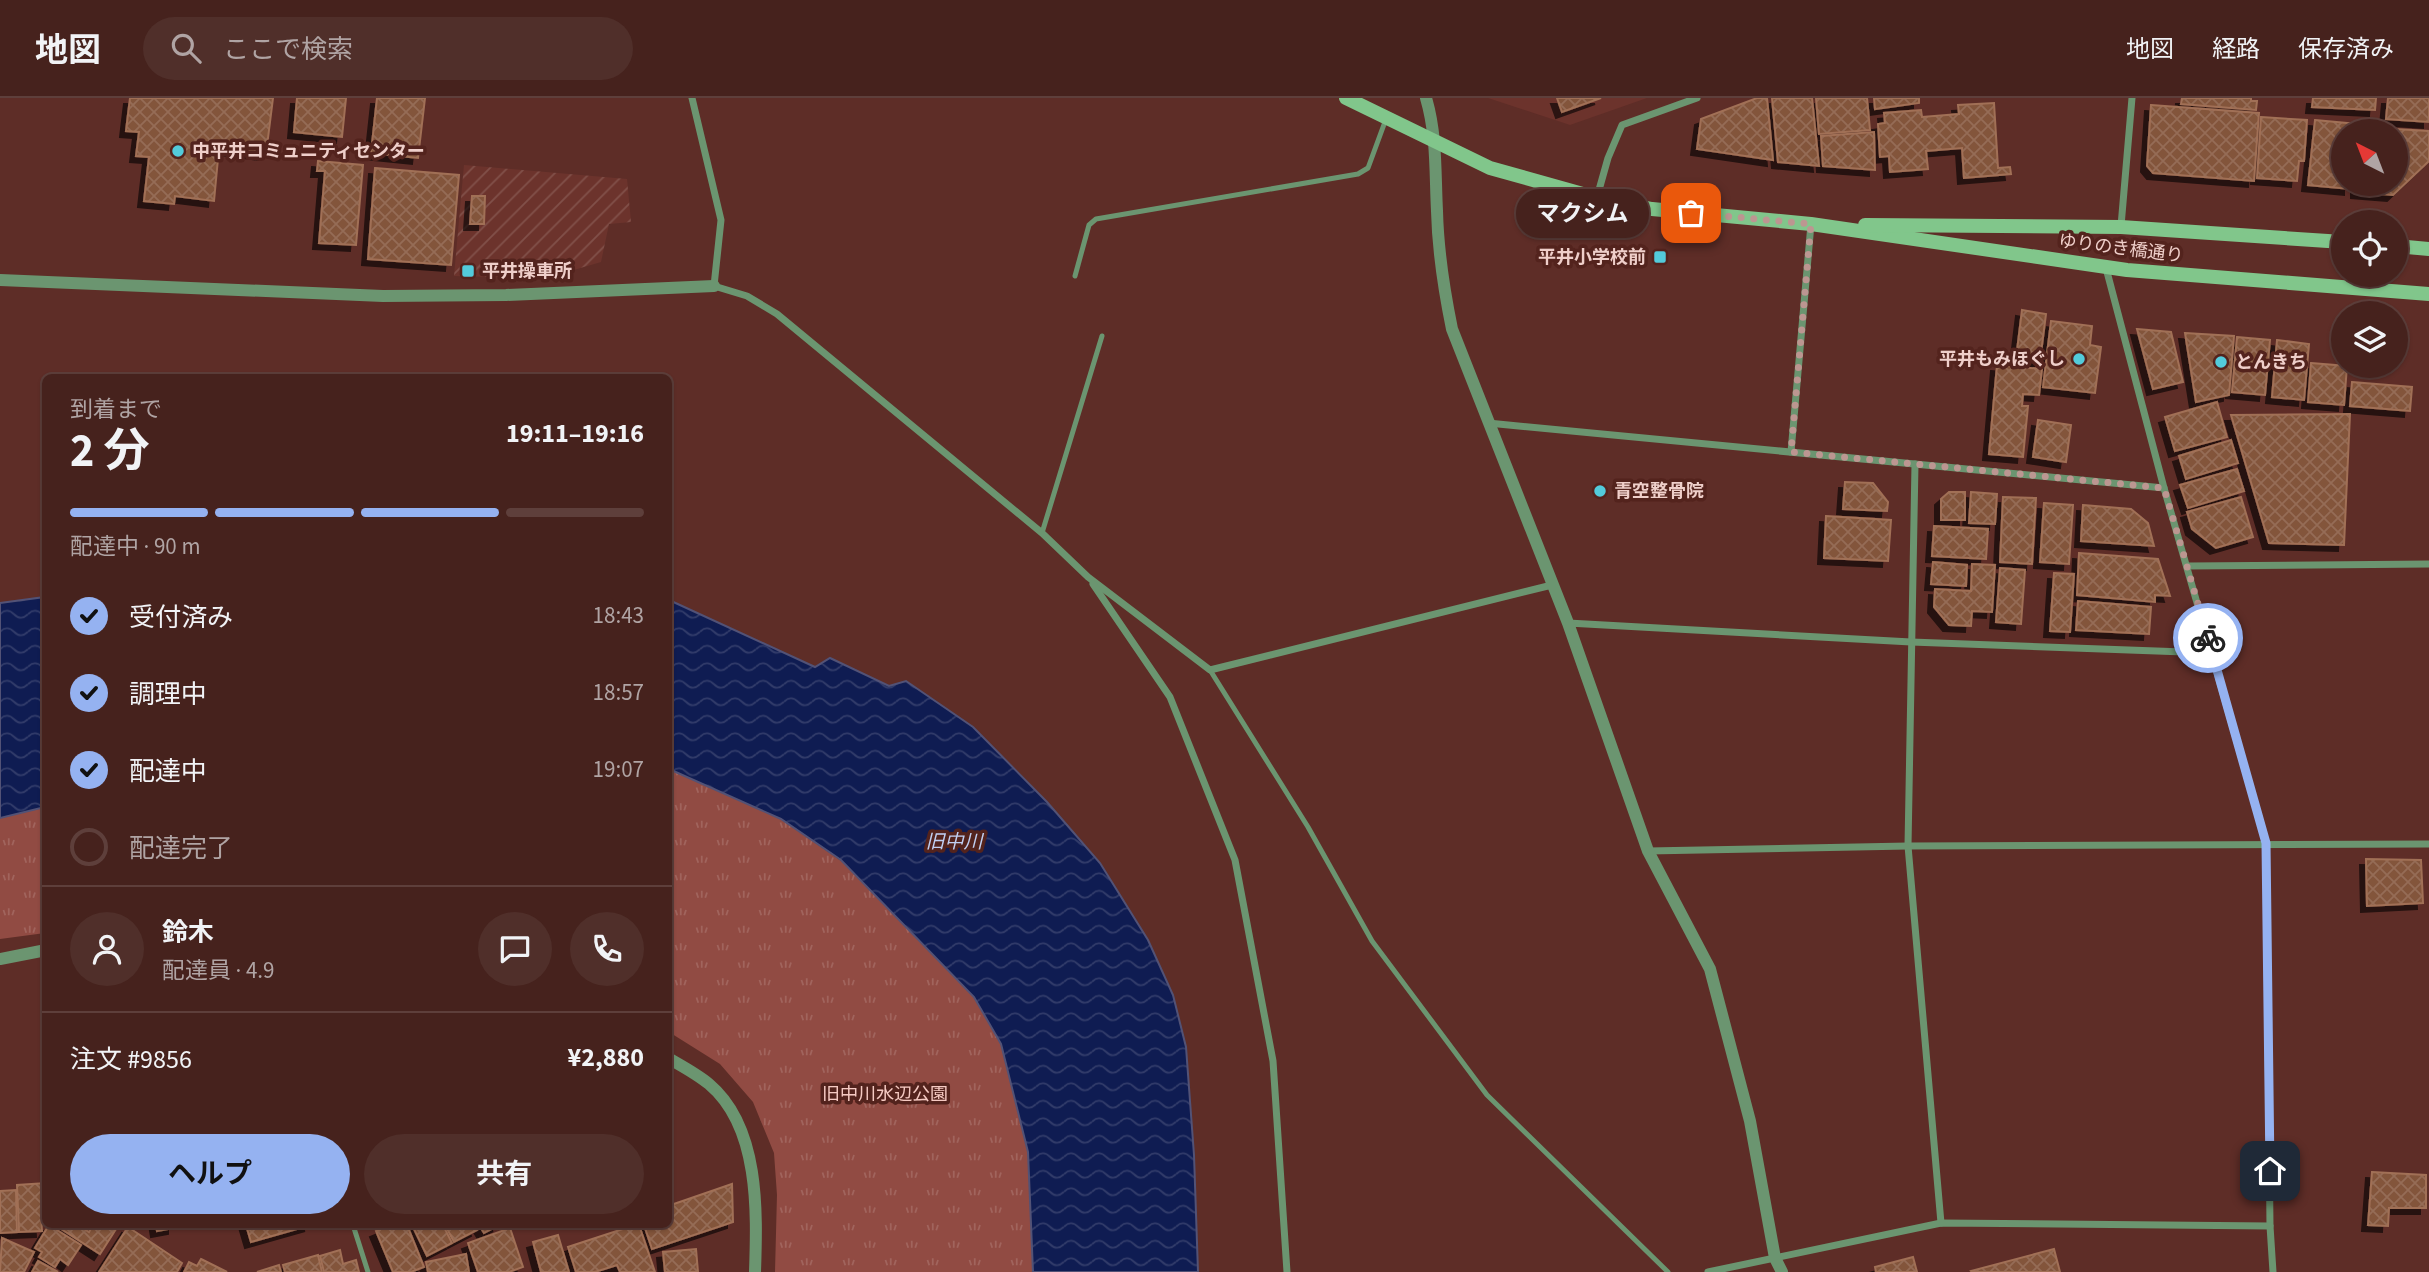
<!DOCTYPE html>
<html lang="ja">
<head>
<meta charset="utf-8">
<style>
  :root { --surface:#46221d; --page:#502f2a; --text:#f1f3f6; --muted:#b0a4a4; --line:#5e3f3b; --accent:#95b2f1 }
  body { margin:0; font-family:"Source Sans 3","Noto Sans JP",sans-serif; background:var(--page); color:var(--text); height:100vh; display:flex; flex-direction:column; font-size:26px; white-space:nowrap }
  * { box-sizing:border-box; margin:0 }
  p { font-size:23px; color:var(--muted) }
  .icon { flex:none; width:38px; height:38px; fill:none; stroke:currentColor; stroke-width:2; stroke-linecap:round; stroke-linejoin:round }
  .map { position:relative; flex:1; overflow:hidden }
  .details { position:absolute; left:42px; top:276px; width:630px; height:854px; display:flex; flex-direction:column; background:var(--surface); border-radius:10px; box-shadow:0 2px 5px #0004,0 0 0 2px var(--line) }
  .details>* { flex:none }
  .needle { width:46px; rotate:318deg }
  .buttons { position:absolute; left:2331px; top:21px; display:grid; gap:14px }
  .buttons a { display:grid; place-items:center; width:77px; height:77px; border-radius:50%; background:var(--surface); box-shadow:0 2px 5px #0004,0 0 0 2px var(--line); font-size:35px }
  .pin { position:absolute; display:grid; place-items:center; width:60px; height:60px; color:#fff; margin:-30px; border-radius:14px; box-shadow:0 4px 10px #0006 }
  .courier { position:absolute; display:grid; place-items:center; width:70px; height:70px; margin:-35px; border:5px solid #95b2f1; border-radius:50%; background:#fff; color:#222; box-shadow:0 2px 9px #0007 }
  .bubble { position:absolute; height:49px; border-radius:24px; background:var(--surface); box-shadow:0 2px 5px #0004,0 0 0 2px var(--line); font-size:23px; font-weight:700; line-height:49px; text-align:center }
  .overview em { font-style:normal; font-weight:700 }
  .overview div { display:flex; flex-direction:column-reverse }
  .overview { display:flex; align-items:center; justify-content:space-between; height:119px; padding:0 28px }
  h1 { font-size:46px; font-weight:700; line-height:52px }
  .bar { display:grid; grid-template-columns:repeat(4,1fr); gap:10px 7px; align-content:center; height:84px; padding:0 28px }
  .bar i { height:9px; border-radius:5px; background:var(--line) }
  .bar .selected { background:var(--accent) }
  .bar p { grid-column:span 4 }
  .line { display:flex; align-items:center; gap:18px; padding:0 28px; border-top:2px solid var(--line) }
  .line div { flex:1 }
  .round { display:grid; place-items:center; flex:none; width:74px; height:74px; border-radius:37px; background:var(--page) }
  ol { padding:0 28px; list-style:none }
  li { display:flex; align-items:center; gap:21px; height:77px }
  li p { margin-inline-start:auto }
  li .icon { padding:7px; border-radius:50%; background:var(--accent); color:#111; stroke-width:4 }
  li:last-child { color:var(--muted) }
  li i { width:38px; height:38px; border:4px solid var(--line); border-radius:50% }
  .action { display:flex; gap:14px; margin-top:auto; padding:14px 28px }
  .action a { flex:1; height:80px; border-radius:42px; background:var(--accent); color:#111; font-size:28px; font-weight:700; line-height:80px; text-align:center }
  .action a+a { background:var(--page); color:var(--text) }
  header { display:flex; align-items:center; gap:42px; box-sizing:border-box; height:98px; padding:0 35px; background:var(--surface); border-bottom:2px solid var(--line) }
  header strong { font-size:33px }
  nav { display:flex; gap:38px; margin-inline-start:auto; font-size:24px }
  .search { width:490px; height:63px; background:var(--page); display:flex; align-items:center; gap:18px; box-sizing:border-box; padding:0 24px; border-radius:38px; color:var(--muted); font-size:26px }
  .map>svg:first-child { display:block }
  .built { fill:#6c332c }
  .industrial { fill:url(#industrial-furrows) }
  .grass { fill:url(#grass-tufts) }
  .water { fill:url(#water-waves); stroke:#525276; stroke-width:2 }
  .building { fill:url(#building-cross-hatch); stroke:#a17056; stroke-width:2; filter:url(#shadow) }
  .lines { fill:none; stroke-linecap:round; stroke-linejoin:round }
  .service { stroke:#6b9570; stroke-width:5 }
  .minor { stroke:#6b9570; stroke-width:7 }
  .tertiary { stroke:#6b9570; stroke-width:12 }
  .secondary { stroke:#81c68b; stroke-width:14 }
  .done { stroke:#bc9691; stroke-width:7; stroke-dasharray:0 12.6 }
  .route { stroke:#95b2f1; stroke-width:9 }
  .poi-dot { fill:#53cbdb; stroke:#53231d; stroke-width:2.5 }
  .labels { text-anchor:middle; stroke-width:7; stroke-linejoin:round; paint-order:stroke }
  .poi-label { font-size:18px; font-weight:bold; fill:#efcfca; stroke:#53231d; text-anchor:start }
  .street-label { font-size:18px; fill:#efcfca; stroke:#53231d }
  .park-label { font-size:18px; fill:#f6cac3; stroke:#53231d }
  .water-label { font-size:19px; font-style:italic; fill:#c0cff2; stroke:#53231d }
</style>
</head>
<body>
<header>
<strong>地図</strong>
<div class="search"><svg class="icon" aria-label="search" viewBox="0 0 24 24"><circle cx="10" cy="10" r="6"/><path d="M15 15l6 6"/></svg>ここで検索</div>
<nav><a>地図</a><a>経路</a><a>保存済み</a></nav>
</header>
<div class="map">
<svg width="2429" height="1174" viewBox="0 0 2429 1174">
  <defs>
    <pattern id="industrial-furrows" width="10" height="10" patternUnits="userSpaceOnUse" patternTransform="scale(1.75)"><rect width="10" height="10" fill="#6c332c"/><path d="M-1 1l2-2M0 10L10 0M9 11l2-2" fill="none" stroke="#815049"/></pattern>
    <pattern id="grass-tufts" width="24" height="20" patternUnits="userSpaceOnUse" patternTransform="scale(1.75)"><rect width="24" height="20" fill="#914b43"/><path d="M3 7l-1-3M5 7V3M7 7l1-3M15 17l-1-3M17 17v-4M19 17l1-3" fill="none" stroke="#a1645d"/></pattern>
    <pattern id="water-waves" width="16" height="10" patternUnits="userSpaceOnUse" patternTransform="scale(1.75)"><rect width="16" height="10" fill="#0f1c52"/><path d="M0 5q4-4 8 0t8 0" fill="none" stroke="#323c6a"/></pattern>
    <pattern id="building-cross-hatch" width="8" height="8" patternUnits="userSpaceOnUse" patternTransform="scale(1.75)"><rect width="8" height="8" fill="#83543b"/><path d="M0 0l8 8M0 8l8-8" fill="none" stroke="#956c56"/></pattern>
    <filter id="shadow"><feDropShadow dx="-6" dy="6" stdDeviation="0" flood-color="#0009"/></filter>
  </defs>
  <rect width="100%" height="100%" fill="#5e2d27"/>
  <!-- built -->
  <path class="built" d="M 1488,0 L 1647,0 L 1570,27 Z"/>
  <!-- industrial -->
  <path class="industrial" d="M 464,67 L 627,81 L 631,124 L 609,126 L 601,164 L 546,180 L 454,178 Z"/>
  <!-- grass -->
  <g class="grass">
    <path d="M 669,671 L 781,721 L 844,765 L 974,899 L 1001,946 L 1028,1054 L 1033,1174 L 775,1174 L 777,1097 L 774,1055 L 753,1004 L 720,966 L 669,934 Z"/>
    <path d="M 45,709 L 45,835 L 0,841 L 0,720 Z"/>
  </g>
  <!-- water -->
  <g class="water">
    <path d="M 45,499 L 45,709 L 0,720 L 0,505 Z"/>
    <path d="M 669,502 L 815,569 L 830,560 L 889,588 L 906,583 L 973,629 L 1047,704 L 1100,765 L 1148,842 L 1173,897 L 1186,949 L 1194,1057 L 1198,1174 L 1033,1174 L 1028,1054 L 1001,946 L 974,899 L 841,762 L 781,721 L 669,671 Z"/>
  </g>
  <!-- building -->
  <g class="building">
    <path d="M 130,0 L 273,0 L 266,56 L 219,50 L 214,103 L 175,98 L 174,106 L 144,103 L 149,59 L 136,58 L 139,34 L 126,33 Z"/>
    <path d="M 297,0 L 346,0 L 342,39 L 294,34 Z"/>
    <path d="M 377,0 L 425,0 L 418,60 L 371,55 Z"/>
    <path d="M 1557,0 L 1601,0 L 1562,14 Z"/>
    <path d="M 1757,0 L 1767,0 L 1773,62 L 1697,51 L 1701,21 Z"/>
    <path d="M 1772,0 L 1812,0 L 1819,68 L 1778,64 Z"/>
    <path d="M 1816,0 L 1867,0 L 1870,32 L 1819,36 Z"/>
    <path d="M 1874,0 L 1919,0 L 1919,5 L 1875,11 Z"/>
    <path d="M 2182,0 L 2251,0 L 2251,3 L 2257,3 L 2256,12 L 2181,6 Z"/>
    <path d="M 2313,0 L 2376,0 L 2375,12 L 2312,9 Z"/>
    <path d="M 2388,0 L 2429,0 L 2429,24 L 2386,21 Z"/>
    <path d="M 1994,5 L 1998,70 L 2010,69 L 2011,76 L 1964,80 L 1962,50 L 1926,53 L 1928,71 L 1890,74 L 1889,58 L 1880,59 L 1878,26 L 1885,25 L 1884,15 L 1921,12 L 1922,19 L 1959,16 L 1958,7 Z"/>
    <path d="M 2151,7 L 2259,15 L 2254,83 L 2153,75 L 2147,68 Z"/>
    <path d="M 2261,19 L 2307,22 L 2304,63 L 2299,63 L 2297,83 L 2257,80 Z"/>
    <path d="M 2315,22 L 2357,26 L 2356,33 L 2343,33 L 2343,86 L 2350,86 L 2350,91 L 2308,87 Z"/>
    <path d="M 2360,29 L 2429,33 L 2429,63 L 2393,97 L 2357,94 L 2357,86 L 2396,86 L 2396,33 L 2360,33 Z"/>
    <path d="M 1874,34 L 1875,72 L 1823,68 L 1821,38 Z"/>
    <path d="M 318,63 L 363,67 L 356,147 L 319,145 L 325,73 L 317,73 Z"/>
    <path d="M 375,70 L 459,77 L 451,167 L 368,161 Z"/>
    <path d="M 472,98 L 485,98 L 484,126 L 470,126 Z"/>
    <path d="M 2022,212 L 2046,216 L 2040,263 L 2016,261 Z"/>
    <path d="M 2051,223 L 2092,228 L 2090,247 L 2101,249 L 2095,295 L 2043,289 Z"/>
    <path d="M 2137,231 L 2171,234 L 2183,284 L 2153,291 Z"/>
    <path d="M 2185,235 L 2234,238 L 2229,297 L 2196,304 Z"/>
    <path d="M 2237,239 L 2270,242 L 2265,297 L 2232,294 Z"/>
    <path d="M 2277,242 L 2309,246 L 2304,302 L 2272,299 Z"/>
    <path d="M 2311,265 L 2347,268 L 2344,307 L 2308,304 Z"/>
    <path d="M 1997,267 L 2042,271 L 2039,297 L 2023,296 L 2022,308 L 2028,308 L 2023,359 L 1989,356 Z"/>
    <path d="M 2352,284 L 2412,289 L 2410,313 L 2350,308 Z"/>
    <path d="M 2217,304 L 2227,339 L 2175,353 L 2165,319 Z"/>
    <path d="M 2350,316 L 2344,447 L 2269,445 L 2231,317 Z"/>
    <path d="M 2038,322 L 2071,327 L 2066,364 L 2033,359 Z"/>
    <path d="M 2231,342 L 2238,365 L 2186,381 L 2179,358 Z"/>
    <path d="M 2237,371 L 2244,393 L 2188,410 L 2180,387 Z"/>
    <path d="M 1845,384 L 1873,385 L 1888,404 L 1887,413 L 1843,411 Z"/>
    <path d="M 1949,394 L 1965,394 L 1965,422 L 1941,422 L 1941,401 Z"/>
    <path d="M 1971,394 L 1997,396 L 1995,426 L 1969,425 Z"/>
    <path d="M 2003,399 L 2036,400 L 2032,466 L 2000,464 Z"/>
    <path d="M 2241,399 L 2253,439 L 2216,450 L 2192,431 L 2187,414 Z"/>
    <path d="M 2044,405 L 2073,407 L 2069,466 L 2040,464 Z"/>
    <path d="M 2083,407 L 2131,411 L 2148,425 L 2154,448 L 2081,443 Z"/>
    <path d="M 1826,418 L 1891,422 L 1888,463 L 1824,460 Z"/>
    <path d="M 1934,428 L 1988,431 L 1986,461 L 1932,458 Z"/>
    <path d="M 2079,455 L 2158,461 L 2170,498 L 2155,497 L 2155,504 L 2077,497 Z"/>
    <path d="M 1933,464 L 1967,467 L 1966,488 L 1931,486 Z"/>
    <path d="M 1972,466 L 1995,467 L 1992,514 L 1972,513 L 1971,528 L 1949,527 L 1934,509 L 1935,491 L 1971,493 Z"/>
    <path d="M 2000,470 L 2025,472 L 2021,526 L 1996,524 Z"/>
    <path d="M 2054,475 L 2074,476 L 2070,534 L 2050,533 Z"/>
    <path d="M 2078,503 L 2151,509 L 2149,536 L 2076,532 Z"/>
    <path d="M 2366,761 L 2421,762 L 2423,805 L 2367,808 Z"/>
    <path d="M 2372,1074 L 2426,1077 L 2426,1110 L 2389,1110 L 2388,1128 L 2368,1127 Z"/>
    <path d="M 46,1085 L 46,1117 L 41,1117 L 42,1133 L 19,1134 L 17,1087 Z"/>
    <path d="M 732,1086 L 733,1124 L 652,1151 L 644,1127 L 668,1127 L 668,1108 Z"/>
    <path d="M 16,1092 L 17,1134 L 0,1135 L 0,1093 Z"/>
    <path d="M 49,1127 L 81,1147 L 68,1167 L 60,1161 L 55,1169 L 39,1159 L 42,1154 L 35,1150 Z"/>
    <path d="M 55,1127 L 78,1127 L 89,1134 L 93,1127 L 118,1128 L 100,1156 Z"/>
    <path d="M 156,1127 L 174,1127 L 174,1130 L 157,1133 Z"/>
    <path d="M 246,1127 L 311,1127 L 251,1144 Z"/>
    <path d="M 391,1127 L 407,1127 L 424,1169 L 411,1174 L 393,1174 L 376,1133 Z"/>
    <path d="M 412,1127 L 443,1127 L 452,1145 L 427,1158 Z"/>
    <path d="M 445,1127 L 475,1127 L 477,1132 L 454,1144 Z"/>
    <path d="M 479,1127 L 499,1127 L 484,1135 Z"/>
    <path d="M 635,1127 L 639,1127 L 655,1174 L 620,1174 L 617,1167 L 595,1174 L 576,1174 L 568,1149 Z"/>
    <path d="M 128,1129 L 182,1165 L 177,1174 L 99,1174 Z"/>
    <path d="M 510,1130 L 523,1169 L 509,1174 L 478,1174 L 468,1145 Z"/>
    <path d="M 558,1137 L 569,1174 L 541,1174 L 533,1144 Z"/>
    <path d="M 2,1140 L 34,1154 L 24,1174 L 0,1174 Z"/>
    <path d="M 696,1151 L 698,1174 L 665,1174 L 663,1154 Z"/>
    <path d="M 2054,1151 L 2060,1174 L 1972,1174 L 1971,1173 Z"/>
    <path d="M 340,1152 L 343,1166 L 356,1162 L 359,1174 L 324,1174 L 320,1158 Z"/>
    <path d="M 466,1156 L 469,1174 L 428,1174 L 426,1164 Z"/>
    <path d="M 318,1157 L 322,1174 L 285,1174 L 283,1167 Z"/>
    <path d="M 1913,1159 L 1917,1174 L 1876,1174 L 1875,1169 Z"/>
    <path d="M 201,1161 L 227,1174 L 184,1174 L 189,1164 L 197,1168 Z"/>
    <path d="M 38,1163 L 58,1174 L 32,1174 Z"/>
    <path d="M 279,1167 L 281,1174 L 257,1174 Z"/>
  </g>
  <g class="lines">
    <!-- service -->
    <g class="service">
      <path d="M 1075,178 L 1089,127 L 1096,121 L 1358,76 L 1368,70 L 1386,21"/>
      <path d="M 1042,435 L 1102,238"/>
      <path d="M 1210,572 L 1308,729 L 1372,843 L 1487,997 L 1668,1174"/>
      <path d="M 353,1127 L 368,1174"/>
    </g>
    <!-- minor -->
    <g class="minor">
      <path d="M 692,0 L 721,122 L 714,188 L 747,198 L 777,216 L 1042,435 L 1088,479 L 1210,572 L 1552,487"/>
      <path d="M 1597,99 L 1608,60 L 1622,27 L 1697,0"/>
      <path d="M 2121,128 L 2132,0"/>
      <path d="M 2106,170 L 2164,390 L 2266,745 L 2270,1128 L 2273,1174"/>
      <path d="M 1488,325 L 2164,390"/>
      <path d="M 1791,354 L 1811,126"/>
      <path d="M 1915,366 L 1908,748 L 1941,1125"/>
      <path d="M 2188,468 L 2429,466"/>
      <path d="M 1093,486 L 1170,599 L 1235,762 L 1273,963 L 1287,1174"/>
      <path d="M 1568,525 L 1911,544 L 2212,555"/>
      <path d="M 1648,753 L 1908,748 L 2429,746"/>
      <path d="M 1708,1174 L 1941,1125 L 2270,1128"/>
    </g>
    <!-- tertiary -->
    <g class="tertiary">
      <path d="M 1426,0 C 1437,37 1435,75 1437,113 C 1438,153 1444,192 1452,231 L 1568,525 L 1648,753 L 1710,871 L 1750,1023 L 1775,1160 L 1782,1174"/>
      <path d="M 0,182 L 383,198 L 506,197 L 714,188"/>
      <path d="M 0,861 L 46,852"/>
      <path d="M 668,960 C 682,968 697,976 709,986 C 760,1029 757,1114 755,1174"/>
    </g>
    <!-- secondary -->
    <g class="secondary">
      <path d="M 1346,0 L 1490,70 L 1597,100 L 1652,111 L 1811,126 L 2127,172 L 2429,196"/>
      <path d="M 1865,127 L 2121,129 L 2343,144"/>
      <path d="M 2396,148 L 2429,151"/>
    </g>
  </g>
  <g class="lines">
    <!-- done -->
    <path class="done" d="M 1691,115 L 1811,126 L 1791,354 L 2164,390 L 2208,540"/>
    <!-- route -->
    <path class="route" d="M 2208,540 L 2266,745 L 2270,1073"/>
  </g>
  <!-- markers -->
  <g class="poi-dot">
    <circle cx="178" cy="53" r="7"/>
    <rect x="1653" y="152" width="14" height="14" rx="3.5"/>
    <rect x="461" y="166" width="14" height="14" rx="3.5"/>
    <circle cx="2079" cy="261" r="7"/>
    <circle cx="2221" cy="264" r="7"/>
    <circle cx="1600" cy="393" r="7"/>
  </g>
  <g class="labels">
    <!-- poi labels -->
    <g class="poi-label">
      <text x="192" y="59">中平井コミュニティセンター</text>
      <text x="1646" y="165" text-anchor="end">平井小学校前</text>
      <text x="482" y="179">平井操車所</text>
      <text x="2065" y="267" text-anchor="end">平井もみほぐし</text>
      <text x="2235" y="270">とんきち</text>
      <text x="1614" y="399">青空整骨院</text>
    </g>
    <!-- street labels -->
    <g class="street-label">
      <text transform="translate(2121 150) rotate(7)" y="6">ゆりのき橋通り</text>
    </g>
    <!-- park labels -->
    <g class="park-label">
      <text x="885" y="1002">旧中川水辺公園</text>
    </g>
    <!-- water labels -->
    <g class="water-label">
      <text x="954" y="750">旧中川</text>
    </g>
  </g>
</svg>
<div class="buttons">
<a><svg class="needle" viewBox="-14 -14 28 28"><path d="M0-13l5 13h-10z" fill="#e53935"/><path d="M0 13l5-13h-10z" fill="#b0a4a4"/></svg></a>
<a><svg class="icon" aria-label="locate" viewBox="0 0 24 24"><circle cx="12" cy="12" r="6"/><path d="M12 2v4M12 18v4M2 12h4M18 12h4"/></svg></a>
<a><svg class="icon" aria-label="layers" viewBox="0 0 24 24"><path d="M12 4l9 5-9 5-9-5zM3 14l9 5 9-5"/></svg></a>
</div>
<div class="pin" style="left:1691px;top:115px;background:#ea580c"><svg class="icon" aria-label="bag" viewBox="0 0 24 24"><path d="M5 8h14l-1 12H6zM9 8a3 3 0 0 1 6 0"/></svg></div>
<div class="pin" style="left:2270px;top:1073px;background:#1f2937"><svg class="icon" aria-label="home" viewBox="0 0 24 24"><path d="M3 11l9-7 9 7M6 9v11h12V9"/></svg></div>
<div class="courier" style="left:2208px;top:540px"><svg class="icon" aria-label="bike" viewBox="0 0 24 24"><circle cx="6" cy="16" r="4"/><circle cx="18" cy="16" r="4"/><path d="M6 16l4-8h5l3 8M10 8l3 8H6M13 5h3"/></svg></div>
<div class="bubble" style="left:1516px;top:91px;width:133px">マクシム</div>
<section class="details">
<div class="overview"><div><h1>2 分</h1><p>到着まで</p></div><em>19:11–19:16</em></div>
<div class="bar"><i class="selected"></i><i class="selected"></i><i class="selected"></i><i></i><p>配達中 · 90 m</p></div>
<ol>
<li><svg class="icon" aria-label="check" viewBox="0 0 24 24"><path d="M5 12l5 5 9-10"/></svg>受付済み<p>18:43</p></li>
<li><svg class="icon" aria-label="check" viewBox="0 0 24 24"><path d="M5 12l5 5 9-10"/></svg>調理中<p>18:57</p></li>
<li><svg class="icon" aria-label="check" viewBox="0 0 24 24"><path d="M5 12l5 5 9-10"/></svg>配達中<p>19:07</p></li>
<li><i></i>配達完了</li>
</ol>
<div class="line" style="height:126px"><a class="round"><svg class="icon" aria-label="person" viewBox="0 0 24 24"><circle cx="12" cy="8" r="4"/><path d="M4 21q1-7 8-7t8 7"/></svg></a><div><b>鈴木</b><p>配達員 · 4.9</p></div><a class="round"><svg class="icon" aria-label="chat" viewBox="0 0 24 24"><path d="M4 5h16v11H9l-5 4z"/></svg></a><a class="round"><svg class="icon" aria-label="phone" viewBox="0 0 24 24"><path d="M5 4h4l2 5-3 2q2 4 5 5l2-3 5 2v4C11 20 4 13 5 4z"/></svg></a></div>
<div class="line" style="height:91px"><div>注文 #9856</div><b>¥2,880</b></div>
<div class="action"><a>ヘルプ</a><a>共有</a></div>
</section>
</div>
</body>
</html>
